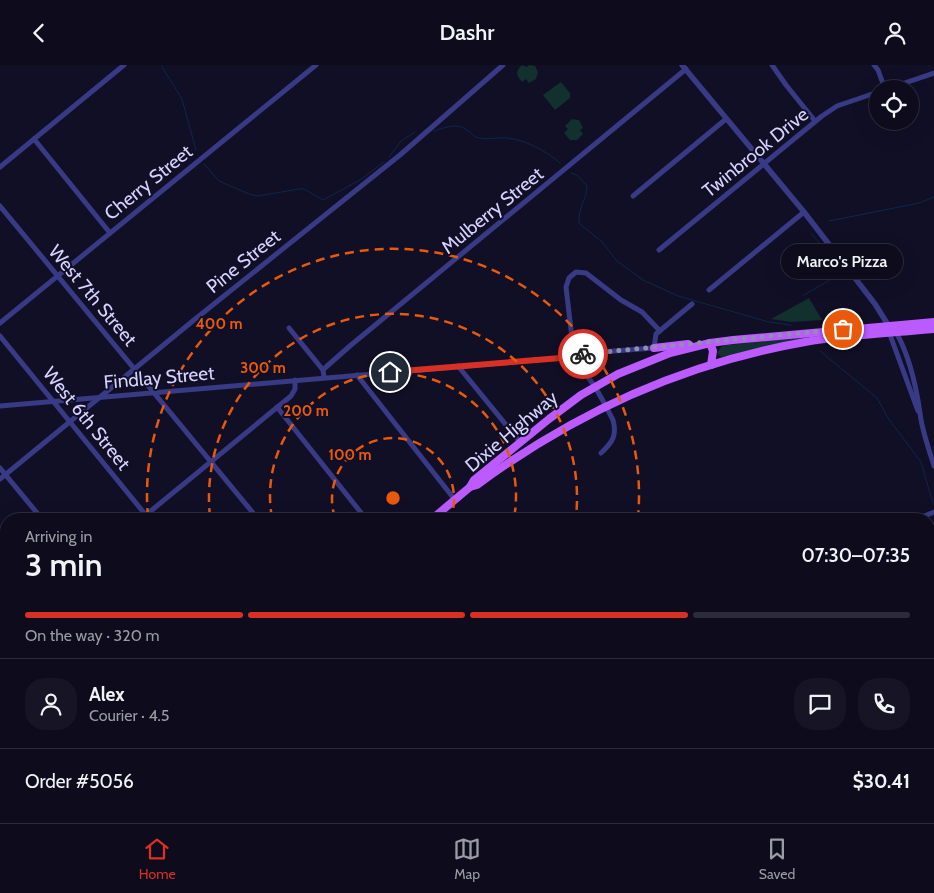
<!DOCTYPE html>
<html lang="en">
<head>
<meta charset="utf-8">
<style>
  :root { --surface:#0d0b1c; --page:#161425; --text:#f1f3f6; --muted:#9a9ba3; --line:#2d2b3b; --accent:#d93025 }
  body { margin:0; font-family:Cabin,sans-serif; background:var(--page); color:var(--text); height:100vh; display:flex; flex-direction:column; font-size:19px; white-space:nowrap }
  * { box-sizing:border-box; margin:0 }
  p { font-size:16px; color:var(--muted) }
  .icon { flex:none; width:28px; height:28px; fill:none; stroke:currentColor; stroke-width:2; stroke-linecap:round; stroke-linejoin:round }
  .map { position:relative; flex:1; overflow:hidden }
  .drawer { position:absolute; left:0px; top:448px; width:935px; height:311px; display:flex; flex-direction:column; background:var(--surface); border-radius:20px 20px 0 0; box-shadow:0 5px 20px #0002,0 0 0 1px var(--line) }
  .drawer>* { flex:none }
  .tools { position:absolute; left:869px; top:15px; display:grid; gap:10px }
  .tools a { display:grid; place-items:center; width:50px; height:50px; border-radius:50%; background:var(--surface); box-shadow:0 5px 20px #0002,0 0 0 1px var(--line); font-size:25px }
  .pin { position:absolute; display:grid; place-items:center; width:42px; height:42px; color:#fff; margin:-21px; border:2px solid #fff; border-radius:50%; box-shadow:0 1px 5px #0007 }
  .courier { position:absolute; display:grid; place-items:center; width:50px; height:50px; margin:-25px; border:4px solid #d93025; border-radius:50%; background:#fff; color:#222; box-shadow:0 1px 6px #0007 }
  .bubble { position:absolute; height:35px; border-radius:18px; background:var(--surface); box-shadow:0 5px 20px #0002,0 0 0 1px var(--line); font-size:16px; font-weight:600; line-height:35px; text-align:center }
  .overview em { font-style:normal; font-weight:600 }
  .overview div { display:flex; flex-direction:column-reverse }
  .overview { display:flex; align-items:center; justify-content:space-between; height:85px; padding:0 25px }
  h1 { font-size:32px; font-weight:600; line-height:38px }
  .bar { display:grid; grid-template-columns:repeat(4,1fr); gap:8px 5px; align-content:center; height:60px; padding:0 25px }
  .bar i { height:6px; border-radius:4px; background:var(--line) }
  .bar .selected { background:var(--accent) }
  .bar p { grid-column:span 4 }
  .line { display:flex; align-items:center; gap:12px; padding:0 25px; border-top:1px solid var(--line) }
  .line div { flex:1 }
  .round { display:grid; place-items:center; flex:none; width:52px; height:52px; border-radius:20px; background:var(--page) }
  header { display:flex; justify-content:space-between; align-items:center; height:65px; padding:0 25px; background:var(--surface); font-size:22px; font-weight:600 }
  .dock { display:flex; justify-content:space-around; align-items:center; height:70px; border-top:1px solid var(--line); background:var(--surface); font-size:14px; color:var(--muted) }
  .dock a { display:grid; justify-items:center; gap:2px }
  .dock .selected { color:var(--accent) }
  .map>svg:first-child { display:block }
  .green { fill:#12302d }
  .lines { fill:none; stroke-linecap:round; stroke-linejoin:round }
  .stream { stroke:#0d274b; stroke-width:1 }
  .minor { stroke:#393a85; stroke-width:5 }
  .tertiary { stroke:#393a85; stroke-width:5.5 }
  .secondary { stroke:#6a6dff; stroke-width:7 }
  .primary { stroke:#ba5aff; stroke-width:8 }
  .rail { stroke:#00f0fe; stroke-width:1; stroke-dasharray:8 6; stroke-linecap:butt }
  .done { stroke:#918eb3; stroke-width:5; stroke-dasharray:0 9 }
  .route { stroke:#d93025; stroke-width:6 }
  .ring { fill:none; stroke:#e8590c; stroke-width:2.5; stroke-dasharray:9 6 }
  .labels { text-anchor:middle; stroke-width:4; stroke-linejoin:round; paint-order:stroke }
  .street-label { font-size:19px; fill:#d6d3ff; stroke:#110f26 }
  .centre { fill:#e8590c; stroke:#110f26; stroke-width:2.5 }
  .ring-label { font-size:15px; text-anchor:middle; font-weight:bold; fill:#e8590c; stroke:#110f26; stroke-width:4; stroke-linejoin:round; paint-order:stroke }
</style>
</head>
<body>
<header><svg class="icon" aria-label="back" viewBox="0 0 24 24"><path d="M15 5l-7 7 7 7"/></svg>Dashr<svg class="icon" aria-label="person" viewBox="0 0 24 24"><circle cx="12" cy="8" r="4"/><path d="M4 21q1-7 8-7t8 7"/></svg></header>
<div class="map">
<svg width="934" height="758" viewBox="0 0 934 758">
  <rect width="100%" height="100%" fill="#110f26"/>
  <!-- green -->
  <g class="green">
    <path d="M 522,0 L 527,2 L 529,0 L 535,1 L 538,7 L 536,14 L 529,18 L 526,14 L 522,17 C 516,10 515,6 522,0 Z"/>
    <path d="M 561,17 L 570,28 L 570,33 L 555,45 L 543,30 Z"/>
    <path d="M 572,54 L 579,55 L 583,63 L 580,65 L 583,69 L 577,75 L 570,75 L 564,68 L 568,64 L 565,61 Z"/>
    <path d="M 809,233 L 822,255 L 792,257 L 771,254 Z"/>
    <path d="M 833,269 L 788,276 L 721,292 L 717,288 L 721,282 L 727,280 Z"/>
    <path d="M 84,752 L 468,753 L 462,758 L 78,758 Z"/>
  </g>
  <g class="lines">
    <!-- stream -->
    <g class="stream">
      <path d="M 161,0 L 182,34 L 196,85"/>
      <path d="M 434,66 C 445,63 455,57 467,65 C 472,68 473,72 480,73 C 489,75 498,72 507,73 C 524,74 548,87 560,98"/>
      <path d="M 389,92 L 401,76 L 415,67"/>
      <path d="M 204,99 L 219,116 L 249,129 L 257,131 L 264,130 L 299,124 L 304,124 L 323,135 L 360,115 L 384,97"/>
      <path d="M 571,108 L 577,110 L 587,121 C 587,134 577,145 579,158 L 602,177 L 617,196 L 643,215 L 678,231 L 769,257 L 791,260"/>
      <path d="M 829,156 L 919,138 L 934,132"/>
      <path d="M 811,168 L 820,179"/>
      <path d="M 804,230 L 840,209 L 840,205 L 825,186"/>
      <path d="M 820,286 L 877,333 L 888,353 L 921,397 L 933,438"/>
      <path d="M 540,752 L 545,757"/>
    </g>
    <!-- minor -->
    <g class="minor">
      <path d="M 772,0 L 786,20 L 815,56"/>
      <path d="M 874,0 L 878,5 L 885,24"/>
      <path d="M 887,24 L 934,8"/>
      <path d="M 34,74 L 110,168"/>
      <path d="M 0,102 L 124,0"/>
      <path d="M 633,131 L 726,54"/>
      <path d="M 0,141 L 258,454"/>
      <path d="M 659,185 L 822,51 L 837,41 L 878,27"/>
      <path d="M 709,225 L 804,147"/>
      <path d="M 0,258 L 316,0"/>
      <path d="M 289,263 L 323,305"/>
      <path d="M 889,267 L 918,346"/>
      <path d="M 896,267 C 910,292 916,320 920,348 C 922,366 929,384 934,401"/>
      <path d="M 0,271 L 149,454"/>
      <path d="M 561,293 C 589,302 600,331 613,355 C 617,370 613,377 601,388"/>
      <path d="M 575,299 L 566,222 L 569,213 L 576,207 L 586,208 L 621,235 L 642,247 L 660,266"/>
      <path d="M 458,301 L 520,377"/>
      <path d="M 357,310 L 455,435"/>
      <path d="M 324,312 L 323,305 L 326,302 L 351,280 L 686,4"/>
      <path d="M 0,341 L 561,293 L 574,289 L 654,283 L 656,269 L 692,239"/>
      <path d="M 277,342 L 366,454"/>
      <path d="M 0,403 L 42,454"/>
      <path d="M 0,414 L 194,255 L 400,90 L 503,0"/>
      <path d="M 141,454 L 291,331 L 295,324 L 295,315"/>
      <path d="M 917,454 L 934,447"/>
      <path d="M 0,570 L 6,565"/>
      <path d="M 929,659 L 934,655"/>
      <path d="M 0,686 L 6,681"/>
      <path d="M 613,752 L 617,758"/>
      <path d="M 809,758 L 816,752"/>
    </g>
    <!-- tertiary -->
    <path class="tertiary" d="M 682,0 L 804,147 L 875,239 L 890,263"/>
    <!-- secondary -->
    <g class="secondary">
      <path d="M 0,540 L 6,548"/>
      <path d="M 174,752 L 179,758"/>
    </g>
    <!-- primary -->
    <g class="primary">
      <path d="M 710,278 L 713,286 L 711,300"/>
      <path d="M 654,283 L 688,279"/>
      <path d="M 470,422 L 477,420 C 576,347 684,298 805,277 C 848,270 891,268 934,264"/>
      <path d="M 432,454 L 470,422 L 474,415 L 549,354 L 581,330 L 618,309 L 670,288 L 710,278 L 733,275 L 934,257"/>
      <path d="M 64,758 L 71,752"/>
    </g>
    <!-- rail -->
    <g class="rail">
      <path d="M 0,535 L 6,537"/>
      <path d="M 710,752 L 728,758"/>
    </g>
  </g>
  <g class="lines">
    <!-- done -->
    <path class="done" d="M 583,289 L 843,264"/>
    <!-- route -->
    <path class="route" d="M 390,307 L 561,293 L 583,289"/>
  </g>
  <!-- distance rings -->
  <g class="ring">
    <path d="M335 453A61 61 0 1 1 451 453"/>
    <path d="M272 453A123 123 0 1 1 514 453"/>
    <path d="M210 452A184 184 0 1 1 576 452"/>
    <path d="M148 452A246 246 0 1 1 638 452"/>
  </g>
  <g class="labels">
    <!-- street labels -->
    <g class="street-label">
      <text transform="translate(755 87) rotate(-39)" y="7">Twinbrook Drive</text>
      <text transform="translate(148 117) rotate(-39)" y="7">Cherry Street</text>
      <text transform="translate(492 145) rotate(-39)" y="7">Mulberry Street</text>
      <text transform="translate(243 196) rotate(-39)" y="7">Pine Street</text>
      <text transform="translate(93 230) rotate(50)" y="7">West 7th Street</text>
      <text transform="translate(159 312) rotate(-5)" y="7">Findlay Street</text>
      <text transform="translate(87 353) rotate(51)" y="7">West 6th Street</text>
      <text transform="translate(511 366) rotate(-40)" y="7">Dixie Highway</text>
    </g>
  </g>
  <circle cx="393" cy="433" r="8" class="centre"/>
  <g class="ring-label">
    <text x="219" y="264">400 m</text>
    <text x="263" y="308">300 m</text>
    <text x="306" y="351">200 m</text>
    <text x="350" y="395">100 m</text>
  </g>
</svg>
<div class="tools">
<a><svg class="icon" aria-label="locate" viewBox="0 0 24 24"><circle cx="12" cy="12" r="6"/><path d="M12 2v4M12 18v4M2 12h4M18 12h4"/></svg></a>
</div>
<div class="pin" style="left:843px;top:264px;background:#ea580c"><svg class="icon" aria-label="bag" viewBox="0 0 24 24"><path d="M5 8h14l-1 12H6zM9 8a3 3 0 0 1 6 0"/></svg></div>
<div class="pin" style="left:390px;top:307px;background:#1f2937"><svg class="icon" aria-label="home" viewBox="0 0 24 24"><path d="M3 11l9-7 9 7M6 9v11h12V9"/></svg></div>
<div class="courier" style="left:583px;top:289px"><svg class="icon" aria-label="bike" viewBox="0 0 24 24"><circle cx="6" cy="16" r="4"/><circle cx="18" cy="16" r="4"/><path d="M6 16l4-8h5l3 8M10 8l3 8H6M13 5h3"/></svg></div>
<div class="bubble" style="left:781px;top:179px;width:122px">Marco's Pizza</div>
<section class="drawer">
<div class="overview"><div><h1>3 min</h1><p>Arriving in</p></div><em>07:30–07:35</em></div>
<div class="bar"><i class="selected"></i><i class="selected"></i><i class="selected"></i><i></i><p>On the way · 320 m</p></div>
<div class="line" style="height:90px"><a class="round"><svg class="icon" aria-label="person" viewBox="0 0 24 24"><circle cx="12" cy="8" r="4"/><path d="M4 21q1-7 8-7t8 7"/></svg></a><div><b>Alex</b><p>Courier · 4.5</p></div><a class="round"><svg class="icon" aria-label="chat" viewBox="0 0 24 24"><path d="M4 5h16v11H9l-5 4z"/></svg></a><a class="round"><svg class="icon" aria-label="phone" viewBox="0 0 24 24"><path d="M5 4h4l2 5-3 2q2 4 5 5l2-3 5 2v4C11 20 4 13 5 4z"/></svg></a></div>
<div class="line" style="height:65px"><div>Order #5056</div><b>$30.41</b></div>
</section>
</div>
<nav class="dock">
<a class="selected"><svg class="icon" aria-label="home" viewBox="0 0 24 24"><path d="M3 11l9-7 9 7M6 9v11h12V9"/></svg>Home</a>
<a><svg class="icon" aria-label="map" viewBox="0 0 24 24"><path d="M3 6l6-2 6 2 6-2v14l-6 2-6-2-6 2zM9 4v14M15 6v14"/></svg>Map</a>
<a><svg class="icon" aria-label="saved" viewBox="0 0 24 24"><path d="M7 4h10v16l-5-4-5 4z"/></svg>Saved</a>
</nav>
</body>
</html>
